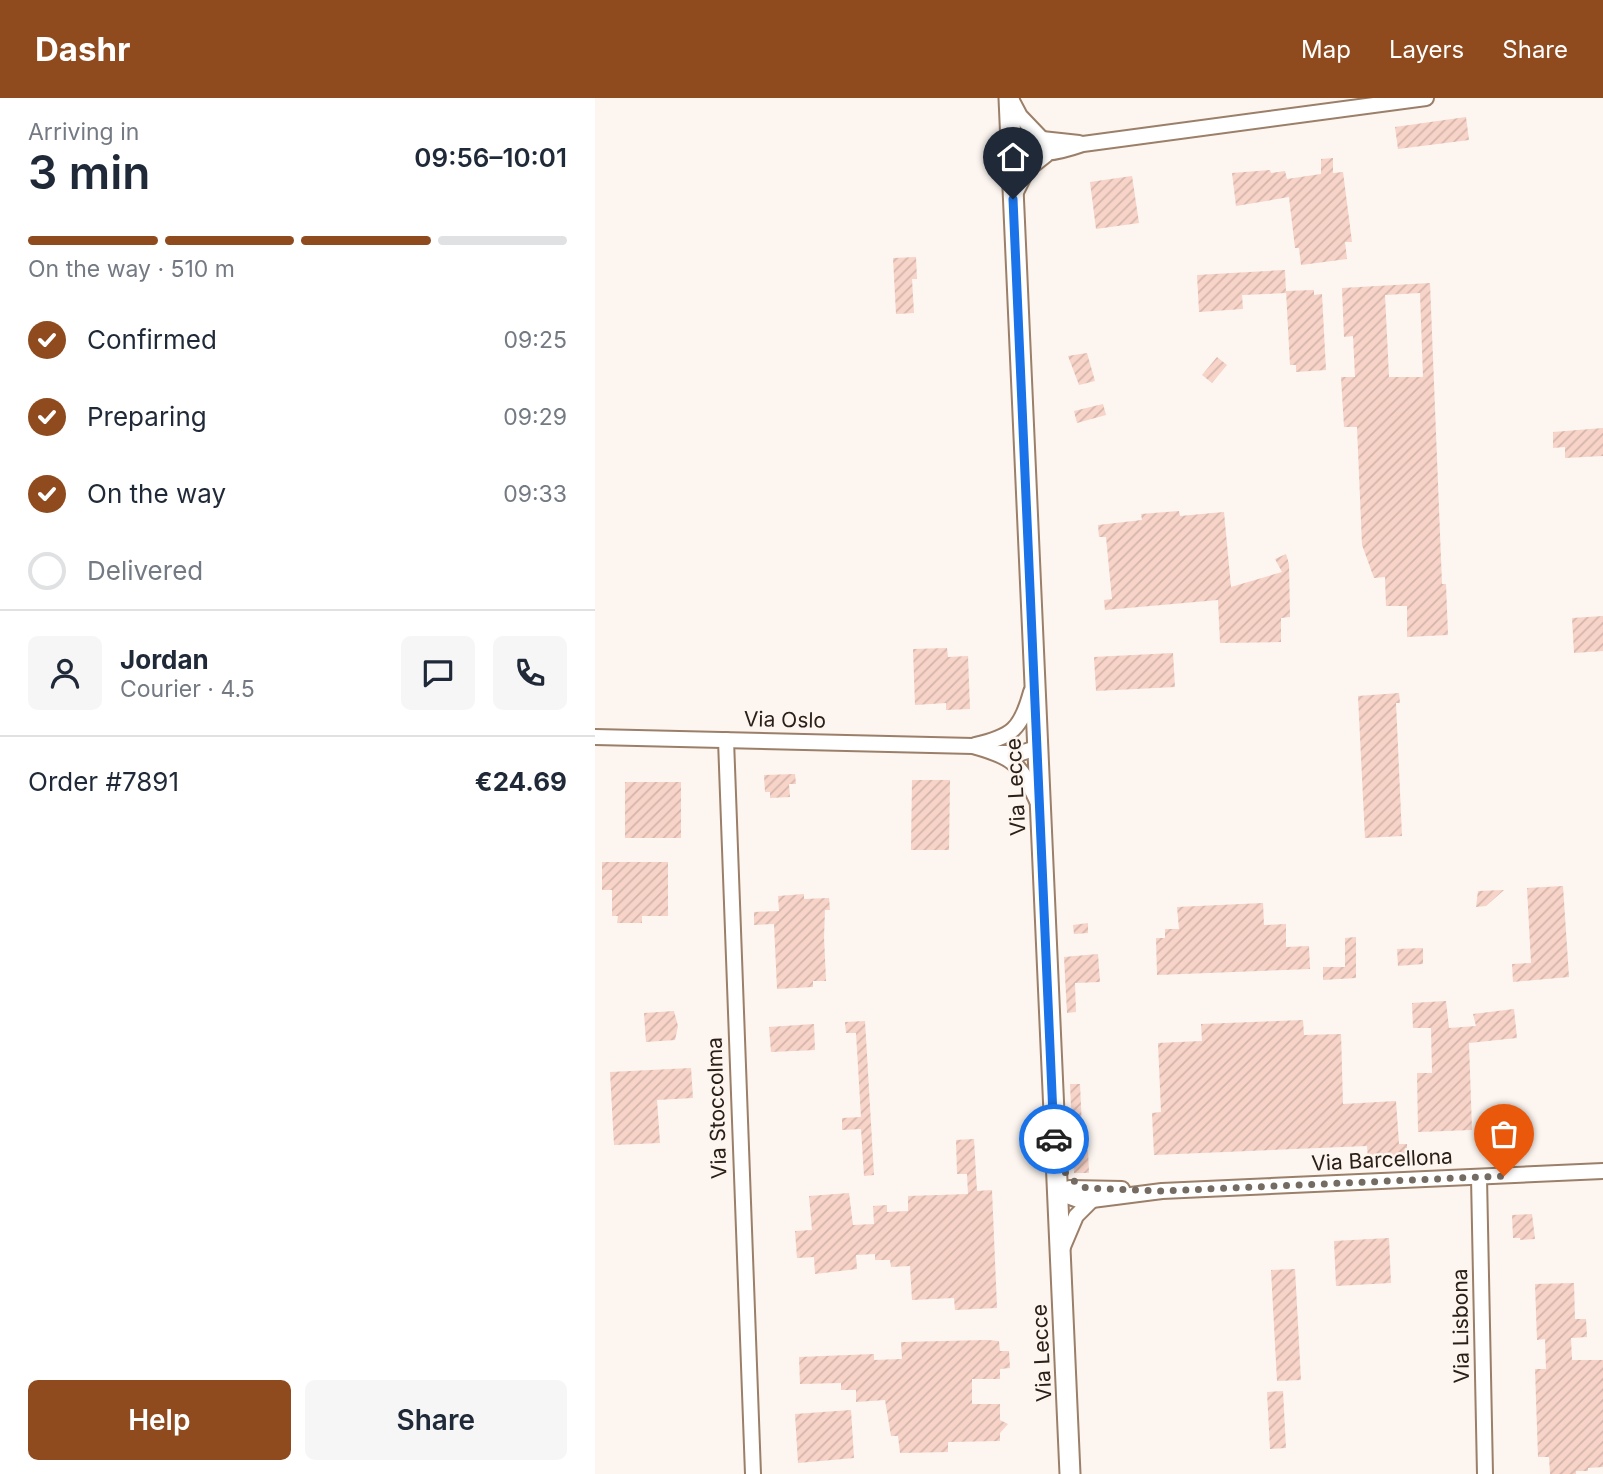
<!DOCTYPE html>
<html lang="en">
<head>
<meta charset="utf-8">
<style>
  :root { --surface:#fff; --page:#f6f6f7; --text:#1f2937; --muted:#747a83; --line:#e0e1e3; --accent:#8f4b1e }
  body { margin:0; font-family:Inter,sans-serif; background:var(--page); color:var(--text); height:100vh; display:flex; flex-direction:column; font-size:26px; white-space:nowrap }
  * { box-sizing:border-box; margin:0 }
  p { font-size:23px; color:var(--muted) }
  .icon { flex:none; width:38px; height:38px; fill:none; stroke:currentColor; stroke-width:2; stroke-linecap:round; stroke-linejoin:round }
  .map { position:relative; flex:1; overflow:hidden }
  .panel { display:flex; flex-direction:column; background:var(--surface); width:595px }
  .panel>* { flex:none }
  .pin { position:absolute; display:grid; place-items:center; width:60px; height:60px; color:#fff; margin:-72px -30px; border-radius:50% 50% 50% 0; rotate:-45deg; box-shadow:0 0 7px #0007 }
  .pin .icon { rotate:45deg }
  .courier { position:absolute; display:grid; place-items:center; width:70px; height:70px; margin:-35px; border:5px solid #1a73e8; border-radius:50%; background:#fff; color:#222; box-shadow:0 2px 9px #0007 }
  .summary em { font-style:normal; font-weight:600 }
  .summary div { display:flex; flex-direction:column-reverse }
  .summary { display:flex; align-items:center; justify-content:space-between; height:119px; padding:0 28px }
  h1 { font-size:46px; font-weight:600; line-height:52px }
  .bar { display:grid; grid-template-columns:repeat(4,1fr); gap:10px 7px; align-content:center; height:84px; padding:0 28px }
  .bar i { height:9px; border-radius:5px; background:var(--line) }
  .bar .selected { background:var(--accent) }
  .bar p { grid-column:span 4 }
  .line { display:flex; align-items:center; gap:18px; padding:0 28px; border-top:2px solid var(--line) }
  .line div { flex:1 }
  .round { display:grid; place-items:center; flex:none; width:74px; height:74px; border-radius:10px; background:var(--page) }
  ol { padding:0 28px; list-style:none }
  li { display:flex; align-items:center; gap:21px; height:77px }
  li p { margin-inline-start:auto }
  li .icon { padding:7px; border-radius:50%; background:var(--accent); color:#fff; stroke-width:4 }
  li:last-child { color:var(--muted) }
  li i { width:38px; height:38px; border:4px solid var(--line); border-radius:50% }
  .cta { display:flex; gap:14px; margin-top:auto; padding:14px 28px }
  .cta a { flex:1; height:80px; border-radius:10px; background:var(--accent); color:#fff; font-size:28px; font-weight:600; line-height:80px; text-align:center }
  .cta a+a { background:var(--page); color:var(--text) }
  header { display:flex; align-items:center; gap:42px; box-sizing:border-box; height:98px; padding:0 35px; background:var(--accent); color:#fff }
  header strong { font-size:33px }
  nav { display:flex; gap:38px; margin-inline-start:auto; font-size:24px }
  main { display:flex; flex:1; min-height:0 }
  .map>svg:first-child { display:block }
  .building { fill:url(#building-hatch); fill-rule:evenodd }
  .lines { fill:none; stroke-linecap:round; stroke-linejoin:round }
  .minor-casing { stroke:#9b7f68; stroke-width:18 }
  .secondary-casing { stroke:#9b7f68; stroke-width:23 }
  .minor { stroke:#fff; stroke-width:14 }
  .secondary { stroke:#fff; stroke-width:19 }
  .done { stroke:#746b63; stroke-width:7; stroke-dasharray:0 12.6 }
  .route { stroke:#1a73e8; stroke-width:9 }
  .labels { text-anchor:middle; stroke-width:5; stroke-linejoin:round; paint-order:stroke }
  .street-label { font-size:21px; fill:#2b2017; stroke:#fcf5f0 }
</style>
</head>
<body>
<header>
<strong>Dashr</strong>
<nav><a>Map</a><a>Layers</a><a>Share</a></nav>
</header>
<main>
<section class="panel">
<div class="summary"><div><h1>3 min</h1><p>Arriving in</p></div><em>09:56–10:01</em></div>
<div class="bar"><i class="selected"></i><i class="selected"></i><i class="selected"></i><i></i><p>On the way · 510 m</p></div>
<ol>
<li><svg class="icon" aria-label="check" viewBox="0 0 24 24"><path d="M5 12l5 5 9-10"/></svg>Confirmed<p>09:25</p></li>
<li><svg class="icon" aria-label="check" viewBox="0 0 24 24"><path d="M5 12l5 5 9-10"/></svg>Preparing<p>09:29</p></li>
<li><svg class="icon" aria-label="check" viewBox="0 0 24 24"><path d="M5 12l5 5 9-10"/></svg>On the way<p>09:33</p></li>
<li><i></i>Delivered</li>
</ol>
<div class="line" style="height:126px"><a class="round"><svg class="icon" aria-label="person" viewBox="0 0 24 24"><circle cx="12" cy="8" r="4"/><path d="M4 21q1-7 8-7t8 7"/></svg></a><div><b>Jordan</b><p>Courier · 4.5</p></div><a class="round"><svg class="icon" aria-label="chat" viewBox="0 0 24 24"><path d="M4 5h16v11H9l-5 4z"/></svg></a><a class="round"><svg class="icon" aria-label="phone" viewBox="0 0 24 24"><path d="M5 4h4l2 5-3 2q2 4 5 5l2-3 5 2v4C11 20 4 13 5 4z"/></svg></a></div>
<div class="line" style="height:91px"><div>Order #7891</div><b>€24.69</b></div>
<div class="cta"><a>Help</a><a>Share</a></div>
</section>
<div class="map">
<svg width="1008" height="1376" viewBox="0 0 1008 1376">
  <defs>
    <pattern id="building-hatch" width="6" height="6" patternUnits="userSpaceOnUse" patternTransform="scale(1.75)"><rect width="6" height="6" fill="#f7d3c8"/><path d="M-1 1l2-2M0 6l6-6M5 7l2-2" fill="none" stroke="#d4b5ab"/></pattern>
  </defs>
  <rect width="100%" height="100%" fill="#fcf5f0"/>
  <!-- building -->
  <g class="building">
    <path d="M 871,19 L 874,42 L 803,51 L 800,29 Z"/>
    <path d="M 738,60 L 738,75 L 748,74 L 757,144 L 750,144 L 752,161 L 706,167 L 704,150 L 700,150 L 694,99 L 641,108 L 637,75 L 675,72 L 676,75 L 690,73 L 692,81 L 726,76 L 726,61 Z"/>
    <path d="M 537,78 L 544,125 L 501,131 L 495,84 Z"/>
    <path d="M 321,159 L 322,181 L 317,181 L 319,215 L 301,216 L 298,160 Z"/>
    <path d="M 690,172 L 691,195 L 647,197 L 648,211 L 604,214 L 602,177 Z"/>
    <path d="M 835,185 L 847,486 L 851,486 L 853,537 L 812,539 L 812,508 L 791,508 L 790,479 L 779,480 L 767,447 L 762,329 L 749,329 L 746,279 L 760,279 L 758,238 L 749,239 L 747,190 ZM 825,195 L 828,279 L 794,279 L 790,197 Z"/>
    <path d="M 719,192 L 719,197 L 727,196 L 731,272 L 701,274 L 701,267 L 695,267 L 691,193 Z"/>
    <path d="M 492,255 L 500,283 L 484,287 L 473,258 Z"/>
    <path d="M 622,259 L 632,267 L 617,285 L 607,277 Z"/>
    <path d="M 508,306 L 511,317 L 482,325 L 479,313 Z"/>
    <path d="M 1008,330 L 1008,358 L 970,360 L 970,349 L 958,350 L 958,334 Z"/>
    <path d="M 584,413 L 585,418 L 629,414 L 636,489 L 687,474 L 680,461 L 691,456 L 694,466 L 695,519 L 686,520 L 686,544 L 625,545 L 623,502 L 510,512 L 509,502 L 517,501 L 511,439 L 504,439 L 503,427 L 547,422 L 546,416 Z"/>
    <path d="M 1008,518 L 1008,553 L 979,555 L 977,520 Z"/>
    <path d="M 352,550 L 353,559 L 373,558 L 375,611 L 351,612 L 351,605 L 320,607 L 318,551 Z"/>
    <path d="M 578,555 L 580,589 L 501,593 L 499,559 Z"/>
    <path d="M 804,595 L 805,605 L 801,605 L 807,738 L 770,740 L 763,598 Z"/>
    <path d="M 200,676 L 201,686 L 194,686 L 195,699 L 175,700 L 175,694 L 170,694 L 169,677 Z"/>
    <path d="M 317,682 L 355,682 L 354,752 L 316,752 Z"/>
    <rect x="30" y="684" width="56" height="56"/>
    <path d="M 7,764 L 73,764 L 73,818 L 47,818 L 47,825 L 22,825 L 23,818 L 17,818 L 17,792 L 7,792 Z"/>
    <path d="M 968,788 L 974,879 L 918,884 L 917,866 L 936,865 L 932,790 Z"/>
    <path d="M 909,792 L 891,808 L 881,809 L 883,793 Z"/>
    <path d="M 209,796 L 209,801 L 234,800 L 235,812 L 230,812 L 229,839 L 231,883 L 218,883 L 218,889 L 182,891 L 179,826 L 159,827 L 159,814 L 184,813 L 183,798 Z"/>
    <path d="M 668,805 L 669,827 L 691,826 L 691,849 L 714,848 L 715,871 L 562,877 L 561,840 L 570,840 L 570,831 L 584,831 L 582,809 Z"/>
    <path d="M 493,825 L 493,835 L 479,836 L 478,827 Z"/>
    <path d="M 761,839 L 761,880 L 728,882 L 728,869 L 750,869 L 750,840 Z"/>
    <path d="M 828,850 L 828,866 L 803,868 L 802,851 Z"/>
    <path d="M 503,856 L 505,884 L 480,885 L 481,914 L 472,915 L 469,859 Z"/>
    <path d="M 851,903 L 854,930 L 881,928 L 878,916 L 919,911 L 922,940 L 874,945 L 877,1032 L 823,1034 L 822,975 L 837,975 L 836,930 L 818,930 L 817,905 Z"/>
    <path d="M 79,913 L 83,928 L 80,942 L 51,944 L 49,915 Z"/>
    <path d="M 708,922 L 709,937 L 746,936 L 748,1006 L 801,1003 L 804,1046 L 812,1046 L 812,1061 L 773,1062 L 772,1048 L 559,1057 L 557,1015 L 566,1014 L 563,945 L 607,943 L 606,926 Z"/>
    <path d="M 270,923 L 279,1077 L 269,1078 L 266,1031 L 247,1032 L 247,1020 L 266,1019 L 261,935 L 251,935 L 250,924 Z"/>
    <path d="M 219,926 L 220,952 L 176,954 L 174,929 Z"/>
    <path d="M 96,970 L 98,1000 L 62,1002 L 65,1045 L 19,1047 L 15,974 Z"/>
    <path d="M 475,986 L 485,986 L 488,1053 L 493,1052 L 494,1075 L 479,1075 Z"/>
    <path d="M 379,1041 L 382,1093 L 397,1092 L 402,1210 L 360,1212 L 359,1200 L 317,1202 L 315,1168 L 296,1169 L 295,1162 L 280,1162 L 280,1156 L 261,1157 L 262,1171 L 220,1176 L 219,1159 L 202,1160 L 200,1133 L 217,1132 L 214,1098 L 254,1095 L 258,1127 L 279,1126 L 278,1108 L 292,1107 L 292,1114 L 313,1113 L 313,1098 L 373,1096 L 372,1076 L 362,1076 L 361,1042 Z"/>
    <path d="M 937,1116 L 940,1141 L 925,1142 L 925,1140 L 918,1140 L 917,1117 Z"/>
    <path d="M 794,1140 L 796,1185 L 741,1188 L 739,1143 Z"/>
    <path d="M 700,1171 L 706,1282 L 682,1283 L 676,1172 Z"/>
    <path d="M 979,1185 L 980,1221 L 991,1221 L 992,1239 L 976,1240 L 977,1262 L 1008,1262 L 1008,1369 L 993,1370 L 993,1373 L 981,1373 L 981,1376 L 955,1376 L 954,1359 L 943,1359 L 940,1271 L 951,1271 L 950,1241 L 942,1242 L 940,1186 Z"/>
    <path d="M 392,1242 L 404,1243 L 405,1253 L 414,1253 L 415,1270 L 405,1271 L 405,1281 L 377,1281 L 377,1306 L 405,1306 L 405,1322 L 413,1326 L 405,1335 L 405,1343 L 353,1344 L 353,1354 L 305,1355 L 303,1338 L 296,1338 L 290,1302 L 261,1304 L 261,1292 L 246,1292 L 246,1285 L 205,1286 L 204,1259 L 279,1256 L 279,1262 L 307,1261 L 306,1244 Z"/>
    <path d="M 688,1293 L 691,1350 L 675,1351 L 672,1294 Z"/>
    <path d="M 256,1312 L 259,1360 L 203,1365 L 200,1316 Z"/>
  </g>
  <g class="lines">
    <defs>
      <g id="minor">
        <path d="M 416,1 L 425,18 L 447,41"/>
        <path d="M 416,47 C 445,59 459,56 488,46 L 831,0"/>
        <path d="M 416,47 L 447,41 L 484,45"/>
        <path d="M 420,96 L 432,72 L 451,57"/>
        <path d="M 0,639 L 378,648 C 418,659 425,665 442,703"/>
        <path d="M 131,642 L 158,1376"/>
        <path d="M 380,647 C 417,639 426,631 436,594"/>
        <path d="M 404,655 L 426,655 L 441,650"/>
        <path d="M 884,1079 L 890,1376"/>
        <path d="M 461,1094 L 483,1102 L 497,1102 L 567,1093 L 1008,1073"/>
        <path d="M 461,1094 L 475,1090 L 527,1091"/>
        <path d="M 467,1151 L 481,1118 L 497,1102"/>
      </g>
      <path id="secondary" d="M 414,0 L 475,1376"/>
    </defs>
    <!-- minor casing -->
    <use href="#minor" class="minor-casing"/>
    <!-- secondary casing -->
    <use href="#secondary" class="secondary-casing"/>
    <!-- minor -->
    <use href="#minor" class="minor"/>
    <!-- secondary -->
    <use href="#secondary" class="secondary"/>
  </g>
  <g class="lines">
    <!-- done -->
    <path class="done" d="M 459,1041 L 460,1064 L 481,1085 L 491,1090 L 567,1093 L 909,1078"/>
    <!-- route -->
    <path class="route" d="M 418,101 L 459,1041"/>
  </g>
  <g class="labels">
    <!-- street labels -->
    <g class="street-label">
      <text transform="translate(190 622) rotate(1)" y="7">Via Oslo</text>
      <text transform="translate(421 689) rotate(-93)" y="7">Via Lecce</text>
      <text transform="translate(122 1010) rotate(-92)" y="7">Via Stoccolma</text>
      <text transform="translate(787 1062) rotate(-3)" y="7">Via Barcellona</text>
      <text transform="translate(866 1228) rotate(-91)" y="7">Via Lisbona</text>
      <text transform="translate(447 1255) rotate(-93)" y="7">Via Lecce</text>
    </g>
  </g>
</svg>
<div class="pin" style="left:909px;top:1078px;background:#ea580c"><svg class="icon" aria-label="bag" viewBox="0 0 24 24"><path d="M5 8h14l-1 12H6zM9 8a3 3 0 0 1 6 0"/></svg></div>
<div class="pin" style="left:418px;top:101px;background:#1f2937"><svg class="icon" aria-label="home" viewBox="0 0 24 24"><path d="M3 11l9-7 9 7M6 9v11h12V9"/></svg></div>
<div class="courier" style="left:459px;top:1041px"><svg class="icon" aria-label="car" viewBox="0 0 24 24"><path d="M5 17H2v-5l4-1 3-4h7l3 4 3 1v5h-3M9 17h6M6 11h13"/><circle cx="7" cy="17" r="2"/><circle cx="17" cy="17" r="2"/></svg></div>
</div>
</main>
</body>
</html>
